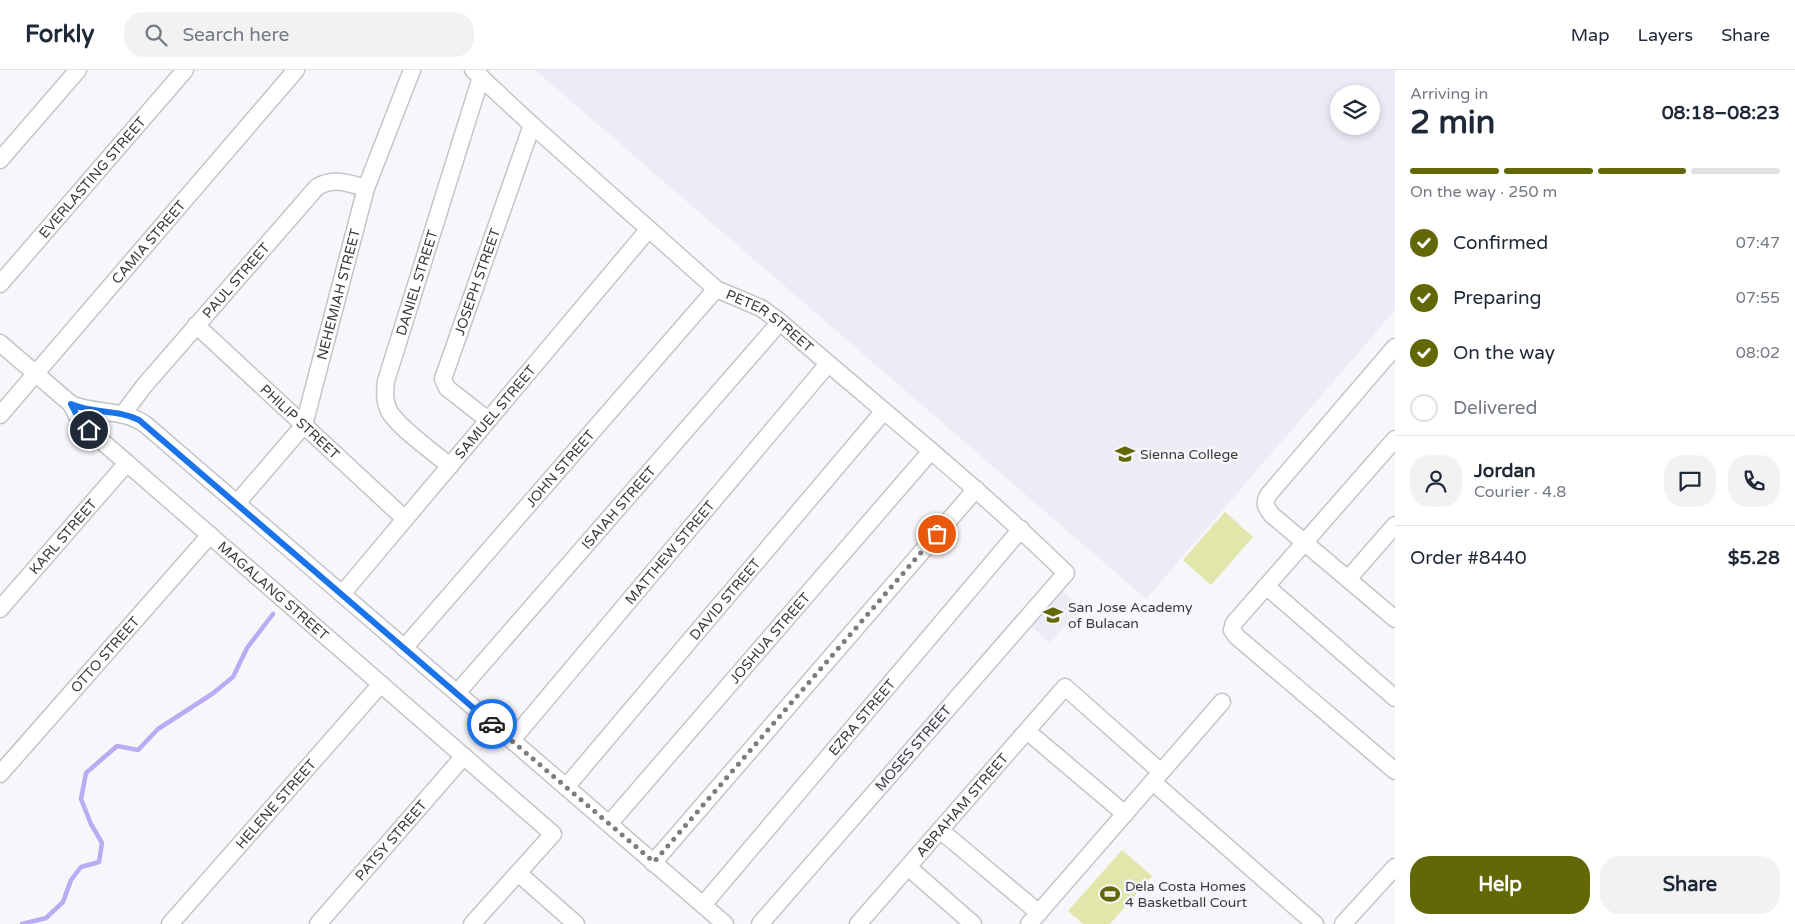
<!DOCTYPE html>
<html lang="en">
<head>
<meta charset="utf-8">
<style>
  :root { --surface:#fff; --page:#f2f2f3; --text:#1f2937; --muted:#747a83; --line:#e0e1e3; --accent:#636806 }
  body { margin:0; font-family:"Varela Round",sans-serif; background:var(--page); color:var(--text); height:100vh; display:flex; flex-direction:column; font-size:19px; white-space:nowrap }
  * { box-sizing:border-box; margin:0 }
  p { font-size:16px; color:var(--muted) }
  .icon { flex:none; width:28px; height:28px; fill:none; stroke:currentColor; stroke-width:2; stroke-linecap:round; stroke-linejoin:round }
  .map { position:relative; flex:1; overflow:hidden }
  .drawer { display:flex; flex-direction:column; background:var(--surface); width:400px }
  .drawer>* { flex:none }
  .fabs { position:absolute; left:1330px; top:15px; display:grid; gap:10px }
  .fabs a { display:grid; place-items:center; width:50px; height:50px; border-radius:50%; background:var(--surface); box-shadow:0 2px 8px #0003; font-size:25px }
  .pin { position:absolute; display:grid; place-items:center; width:42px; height:42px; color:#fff; margin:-21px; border:2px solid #fff; border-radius:50%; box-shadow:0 1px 5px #0007 }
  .courier { position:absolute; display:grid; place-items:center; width:50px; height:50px; margin:-25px; border:4px solid #1a73e8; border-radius:50%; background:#fff; color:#222; box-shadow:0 1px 6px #0007 }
  .headline em { font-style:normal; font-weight:700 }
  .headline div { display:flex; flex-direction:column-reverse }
  .headline { display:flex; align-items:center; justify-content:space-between; height:85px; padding:0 15px }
  h1 { font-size:32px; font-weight:700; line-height:38px }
  .bar { display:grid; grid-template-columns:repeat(4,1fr); gap:8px 5px; align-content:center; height:60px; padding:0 15px }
  .bar i { height:6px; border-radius:4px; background:var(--line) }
  .bar .active { background:var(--accent) }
  .bar p { grid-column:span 4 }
  .line { display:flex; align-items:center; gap:12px; padding:0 15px; border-top:1px solid var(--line) }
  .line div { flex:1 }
  .round { display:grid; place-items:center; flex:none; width:52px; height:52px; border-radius:20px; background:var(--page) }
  ol { padding:0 15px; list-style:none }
  li { display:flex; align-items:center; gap:15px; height:55px }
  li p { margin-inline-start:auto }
  li .icon { padding:5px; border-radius:50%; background:var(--accent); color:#fff; stroke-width:4 }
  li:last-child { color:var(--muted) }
  li i { width:28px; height:28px; border:2px solid var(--line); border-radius:50% }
  .cta { display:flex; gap:10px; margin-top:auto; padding:10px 15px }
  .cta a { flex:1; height:58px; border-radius:20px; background:var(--accent); color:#fff; font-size:20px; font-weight:700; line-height:58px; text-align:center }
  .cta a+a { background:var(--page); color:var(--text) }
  header { display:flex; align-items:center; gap:30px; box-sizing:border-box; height:70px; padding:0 25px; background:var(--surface); border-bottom:1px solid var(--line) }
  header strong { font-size:24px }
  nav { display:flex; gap:28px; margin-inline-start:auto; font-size:18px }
  .search { width:350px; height:45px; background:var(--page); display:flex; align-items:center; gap:12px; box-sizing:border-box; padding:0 18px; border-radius:20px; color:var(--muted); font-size:19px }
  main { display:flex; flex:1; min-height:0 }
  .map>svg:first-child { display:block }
  .built { fill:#edebf6; fill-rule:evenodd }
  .green { fill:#e1e7ab }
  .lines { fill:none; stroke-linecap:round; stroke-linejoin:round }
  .stream { stroke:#baabf2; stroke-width:4.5 }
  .minor-casing { stroke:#c5c5c8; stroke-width:19 }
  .minor { stroke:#fff; stroke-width:16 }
  .done { stroke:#7d7c7e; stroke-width:5; stroke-dasharray:0 9 }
  .route { stroke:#1a73e8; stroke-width:6 }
  .labels { text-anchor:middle; stroke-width:5; stroke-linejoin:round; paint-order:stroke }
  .street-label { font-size:14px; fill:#3b3b3c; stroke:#f7f6fa }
  .poi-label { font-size:14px; fill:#3b3b3c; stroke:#f7f6fa; text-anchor:start }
</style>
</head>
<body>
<header>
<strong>Forkly</strong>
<div class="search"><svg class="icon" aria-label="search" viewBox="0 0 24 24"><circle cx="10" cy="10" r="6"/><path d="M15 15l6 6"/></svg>Search here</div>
<nav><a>Map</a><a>Layers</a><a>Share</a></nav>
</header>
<main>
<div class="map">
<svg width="1395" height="854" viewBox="0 0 1395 854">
  <rect width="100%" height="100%" fill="#f7f6fa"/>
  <!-- built -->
  <g class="built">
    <path d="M 535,0 L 1395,0 L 1395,240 L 1146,529 ZM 1339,24 L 1371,24 L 1371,56 L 1339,56 Z"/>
    <path d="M 1056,516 L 1081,538 L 1050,573 L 1025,551 Z"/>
  </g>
  <!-- green -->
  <g class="green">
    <path d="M 1225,442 L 1253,467 L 1211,515 L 1183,490 Z"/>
    <path d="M 1122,780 L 1152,806 L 1110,854 L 1083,854 L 1068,841 Z"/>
  </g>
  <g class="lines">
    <!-- stream -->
    <path class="stream" d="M 22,854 L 46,848 L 63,832 L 71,810 L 81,797 L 99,792 L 102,773 L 91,754 L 81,729 L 86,703 L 117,676 L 138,680 L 158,659 L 212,624 L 233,607 L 247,578 L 273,544"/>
    <defs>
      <g id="minor">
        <path id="s1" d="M 473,0 L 532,55 L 716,219 L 761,238 L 780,252 C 875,335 975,414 1066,503 L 760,854"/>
        <path d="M 0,90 L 78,0"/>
        <path id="s2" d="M 0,214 L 185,0"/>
        <path id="s3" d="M 196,255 L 405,449"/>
        <path id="s4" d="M 0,273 L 71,334 L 79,349 L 89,360 L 553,764 L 472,854"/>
        <path d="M 1395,277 L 1269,424 C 1263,433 1266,438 1272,445 L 1395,549"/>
        <path d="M 71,334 C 96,345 123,338 146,355 L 725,854"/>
        <path id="s5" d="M 123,344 L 144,316 L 317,117 C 335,107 348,113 366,118"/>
        <path id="s6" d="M 0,345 L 296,0"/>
        <path id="s7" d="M 488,350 L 447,318 L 443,309 L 532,55"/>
        <path d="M 1395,369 L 1234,553 L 1232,560 L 1236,566 L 1395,701"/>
        <path id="s8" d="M 450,396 C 434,383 398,357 389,341 C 384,331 385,321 386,311 L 481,7"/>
        <path id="s9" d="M 237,433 L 304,355 L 366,118 L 412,0"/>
        <path d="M 1348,509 L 1395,455"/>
        <path d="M 1266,516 L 1395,628"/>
        <path id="s10" d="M 342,524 L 648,160"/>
        <path id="s11" d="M 0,539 L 127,393"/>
        <path id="s12" d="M 404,578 L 716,219"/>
        <path id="s13" d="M 457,623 L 780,252"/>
        <path d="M 1027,661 L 1125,744"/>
        <path id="s14" d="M 512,670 L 828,294"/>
        <path id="s15" d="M 0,704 L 210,465"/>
        <path d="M 1153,712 L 1315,854"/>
        <path id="s16" d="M 566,717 L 884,341"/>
        <path id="s17" d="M 609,754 L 931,381"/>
        <path d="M 940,760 L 1039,843"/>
        <path d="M 653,793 L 976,419"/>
        <path d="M 908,797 L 973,854"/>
        <path d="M 518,803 L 576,854"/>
        <path id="s18" d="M 703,835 L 1021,459"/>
        <path id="s19" d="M 170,854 L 381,614"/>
        <path id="s20" d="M 318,854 L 464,686"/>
        <path id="s21" d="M 858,854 L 1065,617 L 1161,702"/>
        <path d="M 1029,854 L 1222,632"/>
        <path d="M 1343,854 L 1395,797"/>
      </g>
    </defs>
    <!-- minor casing -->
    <use href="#minor" class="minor-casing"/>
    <!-- minor -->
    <use href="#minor" class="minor"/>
  </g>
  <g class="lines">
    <!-- done -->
    <path class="done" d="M 492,654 L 654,792 L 937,464"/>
    <!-- route -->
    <path class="route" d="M 89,360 L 79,349 L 71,334 C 93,344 117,339 139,350 L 492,654"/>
  </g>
  <!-- icons -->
  <defs>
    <symbol id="university-bare" viewBox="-9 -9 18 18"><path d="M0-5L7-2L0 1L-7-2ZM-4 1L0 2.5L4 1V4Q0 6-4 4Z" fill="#636806" stroke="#f7f6fa" stroke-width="2.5" paint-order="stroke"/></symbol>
    <symbol id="school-bare" viewBox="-9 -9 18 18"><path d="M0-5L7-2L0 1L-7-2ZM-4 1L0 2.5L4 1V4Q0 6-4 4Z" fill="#636806" stroke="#f7f6fa" stroke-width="2.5" paint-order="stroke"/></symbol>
    <symbol id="stadium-bare" viewBox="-9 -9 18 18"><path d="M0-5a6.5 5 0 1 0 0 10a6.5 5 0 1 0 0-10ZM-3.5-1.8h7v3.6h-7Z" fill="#636806" stroke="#f7f6fa" stroke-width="2.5" paint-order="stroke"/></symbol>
  </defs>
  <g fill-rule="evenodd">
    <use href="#university-bare" x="1111" y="370" width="28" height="28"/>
    <use href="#school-bare" x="1039" y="531" width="28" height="28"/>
    <use href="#stadium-bare" x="1096" y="810" width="28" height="28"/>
  </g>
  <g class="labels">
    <!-- street labels -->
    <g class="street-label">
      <text dy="5" stroke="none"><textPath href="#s2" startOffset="141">EVERLASTING STREET</textPath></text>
      <text dy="5" stroke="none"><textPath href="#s6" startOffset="228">CAMIA STREET</textPath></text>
      <text dy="5" stroke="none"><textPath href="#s5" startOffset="175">PAUL STREET</textPath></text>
      <text dy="5" stroke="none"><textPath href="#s7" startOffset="165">JOSEPH STREET</textPath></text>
      <text dy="5" stroke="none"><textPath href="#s8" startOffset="216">DANIEL STREET</textPath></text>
      <text dy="5" stroke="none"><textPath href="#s9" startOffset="238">NEHEMIAH STREET</textPath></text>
      <text dy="5" stroke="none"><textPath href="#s1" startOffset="390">PETER STREET</textPath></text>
      <text dy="5" stroke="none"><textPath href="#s10" startOffset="238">SAMUEL STREET</textPath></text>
      <text dy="5" stroke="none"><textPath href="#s3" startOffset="142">PHILIP STREET</textPath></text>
      <text dy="5" stroke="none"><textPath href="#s12" startOffset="238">JOHN STREET</textPath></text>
      <text dy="5" stroke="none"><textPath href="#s13" startOffset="246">ISAIAH STREET</textPath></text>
      <text dy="5" stroke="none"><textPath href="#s11" startOffset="96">KARL STREET</textPath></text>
      <text dy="5" stroke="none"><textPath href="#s14" startOffset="245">MATTHEW STREET</textPath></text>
      <text dy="5" stroke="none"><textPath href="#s4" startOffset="370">MAGALANG STREET</textPath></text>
      <text dy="5" stroke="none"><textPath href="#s16" startOffset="246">DAVID STREET</textPath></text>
      <text dy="5" stroke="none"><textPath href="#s17" startOffset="246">JOSHUA STREET</textPath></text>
      <text dy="5" stroke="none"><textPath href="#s15" startOffset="159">OTTO STREET</textPath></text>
      <text dy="5" stroke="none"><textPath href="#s18" startOffset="246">EZRA STREET</textPath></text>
      <text transform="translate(913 678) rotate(-49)" y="5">MOSES STREET</text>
      <text dy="5" stroke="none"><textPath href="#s19" startOffset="160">HELENE STREET</textPath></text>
      <text dy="5" stroke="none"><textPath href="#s21" startOffset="158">ABRAHAM STREET</textPath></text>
      <text dy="5" stroke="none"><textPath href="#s20" startOffset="111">PATSY STREET</textPath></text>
    </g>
    <!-- poi labels -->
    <g class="poi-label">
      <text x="1140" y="389">Sienna College</text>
      <text x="1068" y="542">San Jose Academy<tspan x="1068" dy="16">of Bulacan</tspan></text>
      <text x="1125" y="821">Dela Costa Homes<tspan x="1125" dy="16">4 Basketball Court</tspan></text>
    </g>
  </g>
</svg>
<div class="fabs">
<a><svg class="icon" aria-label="layers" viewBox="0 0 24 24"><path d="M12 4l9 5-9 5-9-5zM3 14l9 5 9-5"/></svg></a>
</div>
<div class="pin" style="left:937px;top:464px;background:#ea580c"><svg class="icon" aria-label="bag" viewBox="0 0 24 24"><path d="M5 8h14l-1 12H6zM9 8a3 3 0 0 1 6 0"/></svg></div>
<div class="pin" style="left:89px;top:360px;background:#1f2937"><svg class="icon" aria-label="home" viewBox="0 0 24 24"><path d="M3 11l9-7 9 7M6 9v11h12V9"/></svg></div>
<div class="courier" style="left:492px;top:654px"><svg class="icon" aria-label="car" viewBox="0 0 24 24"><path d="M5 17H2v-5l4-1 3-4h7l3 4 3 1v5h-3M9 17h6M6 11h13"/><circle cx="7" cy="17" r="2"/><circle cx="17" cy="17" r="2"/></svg></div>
</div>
<section class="drawer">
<div class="headline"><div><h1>2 min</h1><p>Arriving in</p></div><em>08:18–08:23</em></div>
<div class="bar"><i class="active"></i><i class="active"></i><i class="active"></i><i></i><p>On the way · 250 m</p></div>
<ol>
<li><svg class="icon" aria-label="check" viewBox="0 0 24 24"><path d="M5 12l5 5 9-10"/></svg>Confirmed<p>07:47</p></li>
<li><svg class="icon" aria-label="check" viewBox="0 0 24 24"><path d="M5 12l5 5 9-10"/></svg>Preparing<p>07:55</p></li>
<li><svg class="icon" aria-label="check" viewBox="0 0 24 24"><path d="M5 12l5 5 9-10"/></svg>On the way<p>08:02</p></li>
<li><i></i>Delivered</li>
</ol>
<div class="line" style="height:90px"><a class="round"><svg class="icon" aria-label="person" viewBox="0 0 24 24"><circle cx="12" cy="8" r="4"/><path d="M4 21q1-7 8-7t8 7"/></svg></a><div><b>Jordan</b><p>Courier · 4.8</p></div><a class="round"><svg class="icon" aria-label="chat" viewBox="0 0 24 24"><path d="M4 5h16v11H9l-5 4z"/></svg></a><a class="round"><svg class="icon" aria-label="phone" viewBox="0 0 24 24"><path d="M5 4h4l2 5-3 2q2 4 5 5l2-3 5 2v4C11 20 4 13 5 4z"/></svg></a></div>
<div class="line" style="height:65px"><div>Order #8440</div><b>$5.28</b></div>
<div class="cta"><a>Help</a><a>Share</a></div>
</section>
</main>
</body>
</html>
